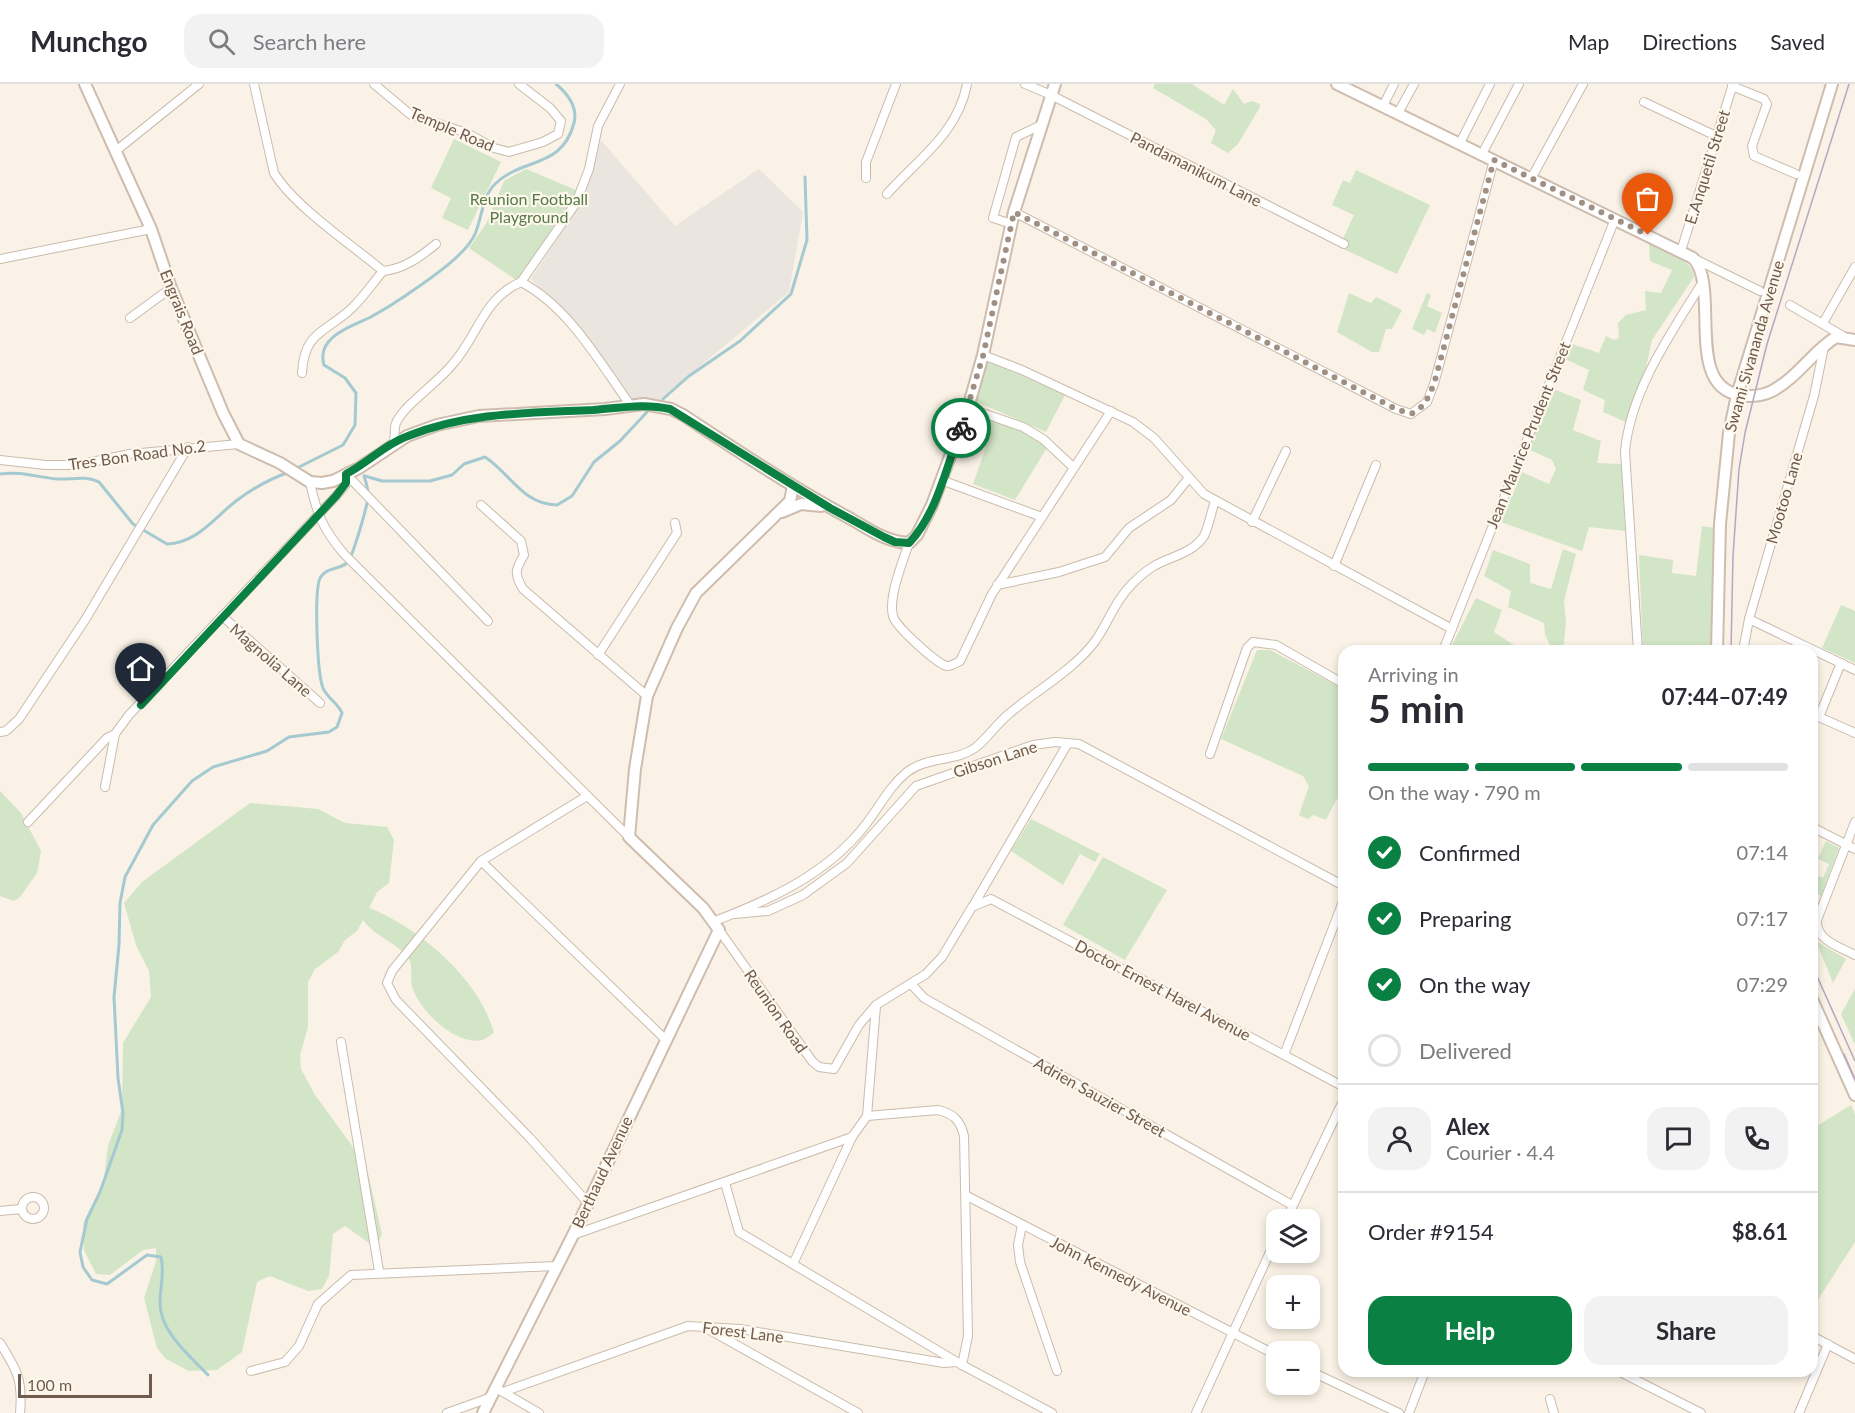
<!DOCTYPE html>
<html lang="en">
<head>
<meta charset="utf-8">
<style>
  :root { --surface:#fff; --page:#f2f2f3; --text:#2b2b33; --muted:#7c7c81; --line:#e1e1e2; --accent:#0b8043 }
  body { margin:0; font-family:Lato,sans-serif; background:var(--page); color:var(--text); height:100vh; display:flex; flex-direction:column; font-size:22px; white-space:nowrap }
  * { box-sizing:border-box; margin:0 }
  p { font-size:20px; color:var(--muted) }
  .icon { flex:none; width:33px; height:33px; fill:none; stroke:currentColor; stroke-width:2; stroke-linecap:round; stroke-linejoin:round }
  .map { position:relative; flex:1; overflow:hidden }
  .panel { position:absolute; left:1338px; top:561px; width:480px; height:732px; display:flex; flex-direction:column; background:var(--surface); border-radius:18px; box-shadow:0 3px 9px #0003 }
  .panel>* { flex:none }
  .buttons { position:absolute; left:1266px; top:1125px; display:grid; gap:12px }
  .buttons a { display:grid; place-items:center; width:54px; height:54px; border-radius:12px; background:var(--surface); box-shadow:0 3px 9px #0003; font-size:30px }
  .scale { position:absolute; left:18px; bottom:15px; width:134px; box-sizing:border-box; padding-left:6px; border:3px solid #705b4e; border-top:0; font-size:16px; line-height:21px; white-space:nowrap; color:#705b4e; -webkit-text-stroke:4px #fdf7ec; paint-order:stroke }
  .pin { position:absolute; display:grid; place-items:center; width:51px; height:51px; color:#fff; margin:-62px -26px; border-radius:50% 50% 50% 0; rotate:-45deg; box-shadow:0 0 6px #0007 }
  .pin .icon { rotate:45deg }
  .courier { position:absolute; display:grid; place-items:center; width:60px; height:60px; margin:-30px; border:4px solid #0b8043; border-radius:50%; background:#fff; color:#222; box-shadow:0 2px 8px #0007 }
  .overview em { font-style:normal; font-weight:700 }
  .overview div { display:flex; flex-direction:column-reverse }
  .overview { display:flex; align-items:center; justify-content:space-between; height:102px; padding:0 30px }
  h1 { font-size:39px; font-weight:700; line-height:45px }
  .bar { display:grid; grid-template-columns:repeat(4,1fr); gap:9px 6px; align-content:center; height:72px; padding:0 30px }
  .bar i { height:8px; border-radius:4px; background:var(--line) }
  .bar .on { background:var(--accent) }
  .bar p { grid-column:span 4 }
  .line { display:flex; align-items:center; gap:15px; padding:0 30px; border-top:2px solid var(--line) }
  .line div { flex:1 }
  .round { display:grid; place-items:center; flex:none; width:63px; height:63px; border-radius:18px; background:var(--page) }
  ol { padding:0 30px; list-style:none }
  li { display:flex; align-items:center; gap:18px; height:66px }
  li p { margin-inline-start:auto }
  li .icon { padding:6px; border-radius:50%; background:var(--accent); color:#fff; stroke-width:4 }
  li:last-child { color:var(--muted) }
  li i { width:33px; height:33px; border:3px solid var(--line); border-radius:50% }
  .action { display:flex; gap:12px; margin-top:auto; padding:12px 30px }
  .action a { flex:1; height:69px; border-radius:18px; background:var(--accent); color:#fff; font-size:24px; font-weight:700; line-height:69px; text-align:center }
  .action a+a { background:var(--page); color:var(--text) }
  header { display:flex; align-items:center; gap:36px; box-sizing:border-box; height:84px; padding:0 30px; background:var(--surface); border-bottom:2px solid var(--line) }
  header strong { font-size:28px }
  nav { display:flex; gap:33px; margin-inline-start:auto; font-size:21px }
  .search { width:420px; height:54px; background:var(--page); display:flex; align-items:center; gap:15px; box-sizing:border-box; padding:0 21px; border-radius:18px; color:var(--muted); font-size:22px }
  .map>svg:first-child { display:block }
  .industrial { fill:#eae5df }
  .green { fill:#d2e5c6 }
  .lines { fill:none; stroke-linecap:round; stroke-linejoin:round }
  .stream { stroke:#a4c9d1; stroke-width:3 }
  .street-casing { stroke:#cabbad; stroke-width:10 }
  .secondary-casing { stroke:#cebdae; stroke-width:14 }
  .street { stroke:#fff; stroke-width:8 }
  .secondary { stroke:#fff; stroke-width:10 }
  .tram { stroke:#b6a6c2; stroke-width:1.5 }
  .done { stroke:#a09083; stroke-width:6; stroke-dasharray:0 10.8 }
  .route { stroke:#0b8043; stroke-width:8 }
  .labels { text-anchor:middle; stroke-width:4.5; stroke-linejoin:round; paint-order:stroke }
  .street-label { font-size:16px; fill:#705b4e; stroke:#fdf7ec }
  .park-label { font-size:16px; fill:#577a4a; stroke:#fdf7ec }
</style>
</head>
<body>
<header>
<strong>Munchgo</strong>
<div class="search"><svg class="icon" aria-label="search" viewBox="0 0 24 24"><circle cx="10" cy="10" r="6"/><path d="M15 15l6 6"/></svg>Search here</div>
<nav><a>Map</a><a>Directions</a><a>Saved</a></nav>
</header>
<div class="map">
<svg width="1855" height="1329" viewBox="0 0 1855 1329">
  <rect width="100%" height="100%" fill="#faf2e6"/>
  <!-- industrial -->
  <path class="industrial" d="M 601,56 L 675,142 L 759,85 L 803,128 L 789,208 L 657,318 L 633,318 L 573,237 L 531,195 L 580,120 Z"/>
  <!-- green -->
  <g class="green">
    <path d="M 1155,0 L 1192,0 L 1224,21 L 1233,5 L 1244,20 L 1252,17 L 1260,20 L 1260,23 L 1238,60 L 1228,69 L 1211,59 L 1216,46 L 1206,35 L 1153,4 Z"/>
    <path d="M 454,55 L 501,78 L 468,146 L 442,134 L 451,114 L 431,104 Z"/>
    <path d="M 526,85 L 576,106 L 573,117 L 526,189 L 516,196 L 469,164 L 486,140 L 504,97 Z"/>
    <path d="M 1356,86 L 1430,121 L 1397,190 L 1339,163 L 1354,131 L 1332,121 L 1343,96 L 1350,99 Z"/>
    <path d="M 1649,159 C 1665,167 1691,173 1694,193 L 1652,256 L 1644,293 L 1626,338 L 1603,328 L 1605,316 L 1583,306 L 1589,286 L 1565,275 L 1572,260 L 1599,269 L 1606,252 L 1614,256 L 1619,254 L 1618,239 L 1626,231 L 1646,226 L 1645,207 L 1661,209 L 1672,186 L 1650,177 Z"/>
    <path d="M 1349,209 L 1371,219 L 1376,213 L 1402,226 L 1392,245 L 1386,245 L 1379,268 L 1372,268 L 1337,248 Z"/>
    <path d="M 1427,209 L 1431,211 L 1427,222 L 1442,229 L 1435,249 L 1427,245 L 1424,251 L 1412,245 Z"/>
    <path d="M 987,276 L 1065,311 L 1046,348 L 977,318 Z"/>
    <path d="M 1553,305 L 1581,316 L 1573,346 L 1601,357 L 1597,379 L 1622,380 L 1625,447 L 1589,443 L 1582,467 L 1501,438 L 1522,388 L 1549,400 L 1556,385 L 1552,376 L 1528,365 Z"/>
    <path d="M 972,329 L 1025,347 L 1048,362 L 1015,416 L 973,400 L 988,357 L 966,350 Z"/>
    <path d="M 1702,442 L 1715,444 L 1715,567 L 1643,567 L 1639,471 L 1673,476 L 1672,489 L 1696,492 Z"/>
    <path d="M 1563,465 L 1576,470 L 1564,517 L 1566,539 L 1563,567 L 1548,567 L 1550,561 L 1545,551 L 1544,539 L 1508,523 L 1511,507 L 1484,492 L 1493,466 L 1530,480 L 1530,499 L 1551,505 Z"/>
    <path d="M 1476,514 L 1502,526 L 1494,548 L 1523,567 L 1449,567 Z"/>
    <path d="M 1841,521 L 1855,527 L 1855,579 L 1822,564 Z"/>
    <path d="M 1257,566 L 1270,566 L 1344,605 L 1344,711 L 1336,716 L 1326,736 L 1313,731 L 1308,735 L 1299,731 L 1309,702 L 1303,692 L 1221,655 Z"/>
    <path d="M 0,707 L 21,729 L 41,767 L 37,789 L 20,813 L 14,817 L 0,812 Z"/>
    <path d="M 250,719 L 318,725 L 345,739 L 387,743 L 394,756 L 389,799 L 377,808 L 369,824 C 419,843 480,896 494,949 C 490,951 486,955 482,956 C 456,962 418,926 412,902 C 410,894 413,882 409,875 C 397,858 375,853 363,836 L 357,847 L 345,856 L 338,868 L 315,885 L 308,898 L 308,943 L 300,971 L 301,985 L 315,1011 L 366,1081 L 382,1150 L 376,1164 L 345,1142 L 333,1150 L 329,1192 L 322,1205 L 308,1207 L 270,1192 L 257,1198 L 242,1268 L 217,1286 L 189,1287 L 166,1275 L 157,1264 L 144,1214 L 156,1177 L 156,1164 L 143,1166 L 110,1191 L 96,1190 L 84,1166 L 83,1139 L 103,1103 L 108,1062 L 122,1025 L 123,959 L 151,913 L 149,887 L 136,861 L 124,819 L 142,798 Z"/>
    <path d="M 1031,735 L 1100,770 L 1095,778 L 1080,770 L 1063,801 L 1011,767 Z"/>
    <path d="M 1826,757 L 1839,764 L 1821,812 L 1812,806 L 1819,792 L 1823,794 L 1829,780 L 1818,775 Z"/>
    <path d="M 1103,773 L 1167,806 L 1125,876 L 1063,841 Z"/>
    <path d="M 1816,857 L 1846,875 L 1833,899 Z"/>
    <path d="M 1855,905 L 1855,961 L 1841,930 Z"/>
    <path d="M 1851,1021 L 1855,1030 L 1855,1158 L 1812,1225 L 1812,1045 Z"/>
  </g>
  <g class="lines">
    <!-- stream -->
    <g class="stream">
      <path d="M 663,315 L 689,292 L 740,257 L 791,210 L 807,156 L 805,93"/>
      <path d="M 295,385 L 343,361 L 355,341 L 356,309 L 345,294 L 324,281 C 316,254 349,243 369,234 C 382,227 395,219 408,210 C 427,197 466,171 475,150 C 482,134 482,113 495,100 C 523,73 562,85 574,39 C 578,23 568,10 556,0"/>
      <path d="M 0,390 C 21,387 36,393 57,395 C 72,396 85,391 99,398 L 133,440 L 167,460 C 197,459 214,434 236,417 C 253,404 270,395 289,388"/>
      <path d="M 365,392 L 382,397 L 430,397 L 452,391 L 464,380 L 485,373 C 511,390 522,420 557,421 L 572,412 L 594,378 L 620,357 L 647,328"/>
      <path d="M 208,1291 C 190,1272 160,1248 160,1219 C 160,1202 165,1190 161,1173 L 147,1171 L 107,1200 L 92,1196 L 83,1183 L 80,1168 L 87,1135 L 100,1108 L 122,1046 L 123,1029 L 118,994 L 114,913 L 119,861 L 120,819 L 125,793 L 153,741 L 192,697 L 213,683 L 267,667 L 289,653 L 329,648 L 337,643 L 342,629 C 338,619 327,614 323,604 C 317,589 314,508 320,494 C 326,483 339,486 347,479 C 352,475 369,418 368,410 C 368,404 366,398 364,392"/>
    </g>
    <defs>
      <g id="street">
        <path d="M 254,0 L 274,89 C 295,123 351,160 383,187 C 404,185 420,173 436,160"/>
        <path d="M 374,0 L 411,31 L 467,49 L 494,64 L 509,68 L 543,58 L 558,50 L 561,37 L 550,24 L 519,0"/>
        <path d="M 1025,0 L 1049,10 L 1344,160"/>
        <path d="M 1732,2 L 1764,15 L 1767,20 L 1752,62 L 1754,72 L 1796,90"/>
        <path d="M 1644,18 L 1716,52"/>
        <path d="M 1383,22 L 1394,0"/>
        <path d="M 1398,29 L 1414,0"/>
        <path d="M 1460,59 L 1490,0"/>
        <path d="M 117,66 L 199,0"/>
        <path d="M 1482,70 L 1519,0"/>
        <path d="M 1532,93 L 1583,0"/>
        <path d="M 866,94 L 866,78 L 896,0"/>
        <path d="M 887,110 C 918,75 958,49 967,0"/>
        <path d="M 1014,128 L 1396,325 L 1411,330 L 1427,318 L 1434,300 L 1494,76"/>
        <path d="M 1012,140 L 993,134 L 1016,53 L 1039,42"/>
        <path d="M 1681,167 L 1733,0"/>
        <path d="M 1693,174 L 1760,207"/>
        <path d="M 0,175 L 151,145"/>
        <path d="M 521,198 L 576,119 L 589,85 L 598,42 L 620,0"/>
        <path d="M 1790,221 L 1843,252"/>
        <path d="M 130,234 L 171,204"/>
        <path d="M 1823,239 L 1855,183"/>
        <path d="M 983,271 L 1022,286 L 1133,338 L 1154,354 L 1204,410 L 1452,545"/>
        <path d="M 302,289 C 304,246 328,248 353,223 C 364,212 373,199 383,187"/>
        <path d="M 968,324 L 1023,343 L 1043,355 L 1073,383"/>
        <path d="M 394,358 C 395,352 394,344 396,339 C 404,321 437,299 451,282 C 478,253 482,215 521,198 C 569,223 600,279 631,322"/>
        <path d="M 0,376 L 46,381 L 77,381 L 130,370 L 239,360"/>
        <path d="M 346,390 L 488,537"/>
        <path d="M 941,396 L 1042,433"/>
        <path d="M 310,398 C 317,431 323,445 344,470 L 629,753"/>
        <path d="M 481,421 L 521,457 L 524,471 C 515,486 514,490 523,505 L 647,612"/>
        <path d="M 1252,438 L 1286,367"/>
        <path d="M 909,459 C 903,477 888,513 893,532 C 895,542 937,580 947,582 C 952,582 956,579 960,577 L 992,510 L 1111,327"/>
        <path d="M 1334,482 L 1376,381"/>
        <path d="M 997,501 L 1059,488 L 1105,473 L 1129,444 L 1171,416 L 1188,395"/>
        <path d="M 222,532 L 320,619"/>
        <path d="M 1749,535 L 1855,586"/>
        <path d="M 1443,567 L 1615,135"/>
        <path d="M 1638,567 L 1625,367 C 1631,306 1670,251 1702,199"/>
        <path d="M 1743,567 L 1749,535 L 1814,312 L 1824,263"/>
        <path d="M 598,571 L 677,449 L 675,439"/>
        <path d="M 1841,579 L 1819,633 L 1855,649"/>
        <path d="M 0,648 L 6,647 L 19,635 L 85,536 L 188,363"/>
        <path d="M 1210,670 L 1247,564 L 1253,558 L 1276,561 L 1344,600"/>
        <path d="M 105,703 L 115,650 L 129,631 L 336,412 L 347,399 L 346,390"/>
        <path d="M 587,712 L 481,777 L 392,887 L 387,899 L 396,916 L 529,1053 L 588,1119"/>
        <path d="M 28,738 L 107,654 L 115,650"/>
        <path d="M 1855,738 L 1817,836 C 1815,856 1840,863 1855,871"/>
        <path d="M 1812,743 L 1855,765"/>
        <path d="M 481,777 L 665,955"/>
        <path d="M 973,822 L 1068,659"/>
        <path d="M 734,830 L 768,827 L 803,811 L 847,779 L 916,702 L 1033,661 L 1055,658 L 1079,660 L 1344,802"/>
        <path d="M 715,837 C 767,817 820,793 857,751 C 876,731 886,705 907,688 C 928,672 955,678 975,664 C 987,655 997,639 1010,629 C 1037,606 1075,585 1096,556 C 1109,537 1116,515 1133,499 C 1139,493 1147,486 1154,482 C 1171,472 1192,470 1204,452 C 1209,442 1211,428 1215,417"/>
        <path d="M 719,846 L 812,977 L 819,983 L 834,985 L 859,941 L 876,921 L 926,890 L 942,873 L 972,823 L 991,815 L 1344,1003"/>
        <path d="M 912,901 L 924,914 L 1292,1121"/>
        <path d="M 876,922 L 867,1032 L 938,1026 C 954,1030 960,1036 964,1052 L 968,1252 L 962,1281"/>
        <path d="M 341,958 L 379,1187"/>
        <path d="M 1284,971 L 1344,815"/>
        <path d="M 725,1099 L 739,1148 L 962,1281 L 1052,1329"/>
        <path d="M 967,1112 L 1276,1271"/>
        <circle cx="33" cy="1124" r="11"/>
        <path d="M 0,1127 L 21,1125"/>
        <path d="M 1286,1136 L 1344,1015"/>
        <path d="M 1022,1141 L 1018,1161 L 1020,1178 L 1057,1287"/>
        <path d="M 573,1151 L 852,1053 L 867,1032"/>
        <path d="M 793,1180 L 852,1053"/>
        <path d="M 706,1244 L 858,1329"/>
        <path d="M 1812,1252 L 1855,1275"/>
        <path d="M 0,1259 C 17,1286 23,1296 20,1329"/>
        <path d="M 251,1287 L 285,1278 L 299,1262 L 318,1220 L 351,1191 L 556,1182"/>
        <path d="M 1310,1287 L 1399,1329"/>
        <path d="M 1618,1287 L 1701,1329"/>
        <path d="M 501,1307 L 539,1329"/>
        <path d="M 503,1308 L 688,1242 L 740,1245 L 944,1279 L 956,1278"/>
        <path d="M 1550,1315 L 1554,1329"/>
        <path d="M 447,1329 L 489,1314"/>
        <path d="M 1196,1329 L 1276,1155"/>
        <path d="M 1409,1329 L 1425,1287"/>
        <path d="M 1799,1329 L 1828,1260"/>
      </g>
      <g id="secondary">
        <path d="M 85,0 L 151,145 L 171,204 L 223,329 L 239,360 L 280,379 L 310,398 L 322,399 L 333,397 L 359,384 L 407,352 L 437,341 L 479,332 L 605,325 L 644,320 L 671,325 L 683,331 C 738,367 793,404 851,435 C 870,446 887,458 909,459 L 917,451 L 932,421 L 968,324 L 983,271 L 1014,128 L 1055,0"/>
        <path d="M 1337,0 L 1693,174 C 1721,203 1683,304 1741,311 C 1752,313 1762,312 1772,307 C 1797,294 1812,268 1836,253 L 1855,256"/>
        <path d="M 782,428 L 801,420 L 821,422"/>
        <path d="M 1717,567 L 1720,440 L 1729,349 L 1737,311 L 1832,0"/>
        <path d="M 1812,915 L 1855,1011"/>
        <path d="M 483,1329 L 573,1151 L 719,846 L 703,824 L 629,753 L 635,685 L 647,612 L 677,544 L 696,509 L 790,417 L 793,402"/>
      </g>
    </defs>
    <!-- street casing -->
    <use href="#street" class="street-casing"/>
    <!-- secondary casing -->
    <use href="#secondary" class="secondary-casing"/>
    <!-- street -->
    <use href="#street" class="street"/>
    <!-- secondary -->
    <use href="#secondary" class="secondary"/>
    <!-- tram -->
    <g class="tram">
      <path d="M 1731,567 L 1733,472 L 1739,385 L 1745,349 L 1767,260 L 1849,0"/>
      <path d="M 1812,881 L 1855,977"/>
      <path d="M 1844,970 L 1855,995"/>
    </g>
  </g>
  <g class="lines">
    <!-- done -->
    <path class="done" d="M 961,344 L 983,272 L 1014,128 L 1396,325 L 1411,330 C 1425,323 1428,314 1434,300 L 1494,76 L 1648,151"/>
    <!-- route -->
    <path class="route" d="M 141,621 L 336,412 L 346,399 L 346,390 C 368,379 385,360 408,352 C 468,328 530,329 593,326 C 620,324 644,319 670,325 L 830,424 L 884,453 L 895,458 L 909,459 C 937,430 947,381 961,344"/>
  </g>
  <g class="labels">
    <!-- street labels -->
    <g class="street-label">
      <text transform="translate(452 45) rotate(23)" y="6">Temple Road</text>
      <text transform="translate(1707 83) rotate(-73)" y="6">E.Anquetil Street</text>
      <text transform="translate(1196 85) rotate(27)" y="6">Pandamanikum Lane</text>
      <text transform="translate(182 228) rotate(68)" y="6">Engrais Road</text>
      <text transform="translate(1754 262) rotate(-74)" y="6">Swami Sivananda Avenue</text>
      <text transform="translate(1528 351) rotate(-68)" y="6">Jean Maurice Prudent Street</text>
      <text transform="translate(137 371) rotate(-8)" y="6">Tres Bon Road No.2</text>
      <text transform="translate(1784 414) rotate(-74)" y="6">Mootoo Lane</text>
      <text transform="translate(271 576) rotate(41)" y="6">Magnolia Lane</text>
      <text transform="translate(995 675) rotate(-18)" y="6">Gibson Lane</text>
      <text transform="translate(1163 906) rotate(28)" y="6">Doctor Ernest Harel Avenue</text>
      <text transform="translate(776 927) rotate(55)" y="6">Reunion Road</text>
      <text transform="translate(1100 1013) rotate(29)" y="6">Adrien Sauzier Street</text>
      <text transform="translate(602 1088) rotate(-65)" y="6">Berthaud Avenue</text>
      <text transform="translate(1121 1192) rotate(27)" y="6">John Kennedy Avenue</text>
      <text transform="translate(743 1248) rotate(7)" y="6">Forest Lane</text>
    </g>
    <!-- park labels -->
    <g class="park-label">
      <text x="529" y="121">Reunion Football<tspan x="529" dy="18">Playground</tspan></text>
    </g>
  </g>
</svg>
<div class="buttons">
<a><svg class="icon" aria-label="layers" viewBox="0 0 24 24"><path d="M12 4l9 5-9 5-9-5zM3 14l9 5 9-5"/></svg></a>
<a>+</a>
<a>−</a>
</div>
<div class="scale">100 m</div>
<div class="pin" style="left:1648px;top:151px;background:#ea580c"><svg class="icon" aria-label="bag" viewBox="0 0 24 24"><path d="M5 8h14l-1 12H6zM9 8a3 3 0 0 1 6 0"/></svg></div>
<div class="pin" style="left:141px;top:621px;background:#1f2937"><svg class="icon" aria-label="home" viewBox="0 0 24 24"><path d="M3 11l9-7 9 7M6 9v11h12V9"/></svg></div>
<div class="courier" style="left:961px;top:344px"><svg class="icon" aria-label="bike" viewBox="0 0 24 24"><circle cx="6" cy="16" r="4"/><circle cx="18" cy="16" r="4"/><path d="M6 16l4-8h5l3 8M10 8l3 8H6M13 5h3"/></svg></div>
<section class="panel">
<div class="overview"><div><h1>5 min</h1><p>Arriving in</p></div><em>07:44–07:49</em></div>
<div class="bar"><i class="on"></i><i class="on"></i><i class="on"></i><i></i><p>On the way · 790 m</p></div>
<ol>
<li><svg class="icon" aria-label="check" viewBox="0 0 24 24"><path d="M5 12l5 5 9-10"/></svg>Confirmed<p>07:14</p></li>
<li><svg class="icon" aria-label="check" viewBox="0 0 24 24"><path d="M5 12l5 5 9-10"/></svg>Preparing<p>07:17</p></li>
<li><svg class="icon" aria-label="check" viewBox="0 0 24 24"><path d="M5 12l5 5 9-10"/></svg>On the way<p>07:29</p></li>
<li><i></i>Delivered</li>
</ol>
<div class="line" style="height:108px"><a class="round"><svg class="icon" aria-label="person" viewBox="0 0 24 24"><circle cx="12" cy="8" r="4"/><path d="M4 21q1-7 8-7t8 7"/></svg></a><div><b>Alex</b><p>Courier · 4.4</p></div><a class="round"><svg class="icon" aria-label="chat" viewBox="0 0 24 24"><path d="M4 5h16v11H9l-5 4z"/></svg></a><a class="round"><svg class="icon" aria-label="phone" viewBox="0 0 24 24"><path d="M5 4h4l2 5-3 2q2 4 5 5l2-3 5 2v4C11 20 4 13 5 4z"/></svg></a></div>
<div class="line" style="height:78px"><div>Order #9154</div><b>$8.61</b></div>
<div class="action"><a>Help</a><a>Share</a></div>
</section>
</div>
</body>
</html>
